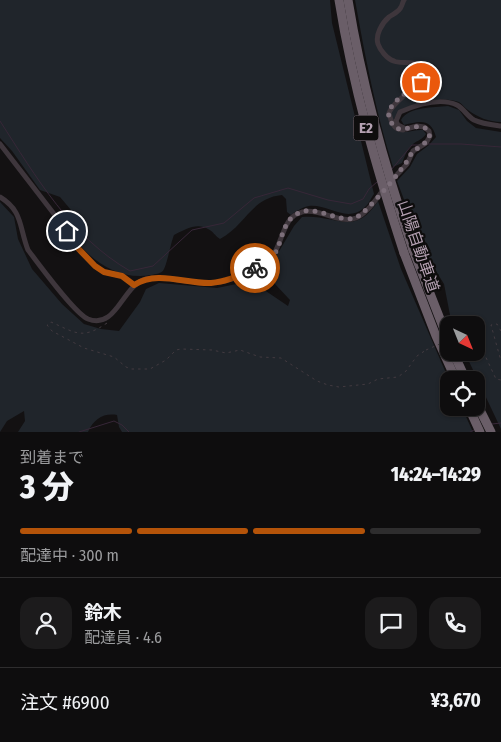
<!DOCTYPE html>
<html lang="ja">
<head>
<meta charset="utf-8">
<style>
  :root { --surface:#0e0d0e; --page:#1c1b1c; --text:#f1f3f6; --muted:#9b9c9e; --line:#2e2d2e; --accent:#b45309 }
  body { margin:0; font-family:"Fira Sans Condensed","Noto Sans JP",sans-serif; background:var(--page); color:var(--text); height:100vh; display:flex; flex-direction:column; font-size:19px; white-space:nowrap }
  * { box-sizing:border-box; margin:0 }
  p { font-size:16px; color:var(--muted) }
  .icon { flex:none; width:28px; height:28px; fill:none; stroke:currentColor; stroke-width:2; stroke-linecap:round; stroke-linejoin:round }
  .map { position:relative; height:432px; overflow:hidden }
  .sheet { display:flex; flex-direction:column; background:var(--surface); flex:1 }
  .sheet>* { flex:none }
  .needle { width:32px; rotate:137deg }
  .controls { position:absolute; left:440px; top:316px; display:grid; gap:10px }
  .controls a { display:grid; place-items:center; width:45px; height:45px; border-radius:10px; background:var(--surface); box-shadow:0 1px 4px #0004,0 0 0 1px var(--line); font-size:25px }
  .pin { position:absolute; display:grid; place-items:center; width:42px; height:42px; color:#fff; margin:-21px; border:2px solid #fff; border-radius:50%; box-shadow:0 1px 5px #0007 }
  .courier { position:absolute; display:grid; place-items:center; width:50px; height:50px; margin:-25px; border:4px solid #b45309; border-radius:50%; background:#fff; color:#222; box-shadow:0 1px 6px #0007 }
  .summary em { font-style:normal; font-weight:800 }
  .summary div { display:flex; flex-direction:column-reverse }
  .summary { display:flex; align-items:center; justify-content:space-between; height:85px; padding:0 20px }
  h1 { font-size:32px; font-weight:800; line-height:38px }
  .bar { display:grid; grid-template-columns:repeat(4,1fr); gap:8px 5px; align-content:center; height:60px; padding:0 20px }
  .bar i { height:6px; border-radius:4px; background:var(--line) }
  .bar .on { background:var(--accent) }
  .bar p { grid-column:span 4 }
  .line { display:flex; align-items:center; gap:12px; padding:0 20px; border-top:1px solid var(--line) }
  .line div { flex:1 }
  .round { display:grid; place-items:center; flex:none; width:52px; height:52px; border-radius:15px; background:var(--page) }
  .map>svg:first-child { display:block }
  .green { fill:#20252b }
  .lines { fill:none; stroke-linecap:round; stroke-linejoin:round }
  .stream { stroke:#372738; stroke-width:1 }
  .path { stroke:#423a40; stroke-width:1; stroke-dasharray:2.5 4; stroke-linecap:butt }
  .minor { stroke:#3e363c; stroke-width:5 }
  .motorway { stroke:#6a5e68; stroke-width:9 }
  .path-bridge { stroke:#423a40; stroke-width:1; stroke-dasharray:2.5 4; stroke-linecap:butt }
  .motorway-bridge { stroke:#6a5e68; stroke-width:9 }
  .done { stroke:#7c6f7a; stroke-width:5; stroke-dasharray:0 9 }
  .route { stroke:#b45309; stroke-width:6 }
  .labels { text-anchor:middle; stroke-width:4.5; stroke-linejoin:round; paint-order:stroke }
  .shield { fill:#0e0d0d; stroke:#837580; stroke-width:1 }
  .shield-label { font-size:15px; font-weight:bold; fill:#b5a1b2 }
  .street-label { font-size:16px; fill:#b5a1b2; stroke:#0e0d0d }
</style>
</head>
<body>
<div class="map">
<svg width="501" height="432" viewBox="0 0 501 432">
  <rect width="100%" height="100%" fill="#131112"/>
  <!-- green -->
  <g class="green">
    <path d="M 0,0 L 330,0 L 332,23 L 374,194 C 371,198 369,204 365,207 C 347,224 329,204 309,206 C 303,207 296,211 291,215 L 287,212 L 286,199 L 282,195 C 251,198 246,225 220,239 C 215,236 213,231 208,229 C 197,222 184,230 174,235 C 171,242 167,264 164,269 C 162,274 155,274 151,275 C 120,281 91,261 73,237 L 78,227 L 71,210 L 60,197 L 40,190 L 12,151 L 0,138 Z"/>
    <path d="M 355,0 L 501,0 L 501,122 C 489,122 477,117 468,110 C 465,108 462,104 459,102 C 442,95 403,103 394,119 C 399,140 408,129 423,130 L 426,134 C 422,140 418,140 413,144 C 407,149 405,156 402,163 L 393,167 C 376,113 365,56 355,0 Z"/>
    <path d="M 448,106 L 459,110 L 467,121 L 476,128 L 501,132 L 501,429 L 465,353 L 476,352 L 476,325 L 455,325 L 450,315 L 444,284 L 423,250 L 397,181 L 410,167 L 417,154 L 429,145 L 436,137 C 431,118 420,121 404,125 L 401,120 C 409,106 433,108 448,106 Z"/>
    <path d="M 378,201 L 401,269 L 449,380 L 449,408 L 462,408 L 473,432 L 122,432 L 119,427 L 117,415 C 103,413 94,419 88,432 L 18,432 L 25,421 L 24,411 L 7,421 L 0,432 L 0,202 L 14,217 L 18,239 L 32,269 L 62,304 L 84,324 L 101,329 L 119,331 L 140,302 L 146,289 L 159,283 L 217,288 L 251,281 L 288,306 L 290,300 L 275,284 L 268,270 L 294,226 L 302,217 C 336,214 354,238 378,201 Z"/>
  </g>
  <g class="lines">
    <!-- stream -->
    <g class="stream">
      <path d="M 0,121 C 36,177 71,237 130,271 L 153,266 L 192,230 L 224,223 L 254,198 L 288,188 L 328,200 L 351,204 L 363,199 L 369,189 L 377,182"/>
      <path d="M 427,144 L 461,144 L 501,147"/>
      <path d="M 391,170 L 412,145 L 420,145"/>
      <path d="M 492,424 L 501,423"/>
      <path d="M 79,432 L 114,421 L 122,425 L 129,432"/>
      <path d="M 470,432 L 474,430"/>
    </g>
    <!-- path -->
    <g class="path">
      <path d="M 107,323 C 82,340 76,333 51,322 L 47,325 L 52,331 L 84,348 L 114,357 L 126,367 L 131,369 L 150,369 L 166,360 L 176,350 L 181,349 L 212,350 L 226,353 L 240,350 L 260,357 L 281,358 L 317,381 L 328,385 L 339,387 L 368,384 L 378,379 L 398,377 L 406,371 L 417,356 L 426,350"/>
      <path d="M 501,331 L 497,324 L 491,325 L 501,361"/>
      <path d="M 476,341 L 482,349 L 496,379 L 501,380"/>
    </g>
    <!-- minor -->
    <g class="minor">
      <path d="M 403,130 C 393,130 391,121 389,113 C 395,98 425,83 426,75 C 427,58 400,65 394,61 C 387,59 380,50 378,44 C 375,35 382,23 389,17 C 393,14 399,12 401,7 C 402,6 403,1 404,0"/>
      <path d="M 0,144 L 61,223 L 72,242 L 82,253 L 95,266 L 104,272 L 122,276 L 134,285"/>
      <path d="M 391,181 L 407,164 L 413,151 L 426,143 L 430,136 L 429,131 L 424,127 L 417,126 L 406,129 L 398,125 L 396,121 L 400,112 C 416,105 440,97 457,105 C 464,109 467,116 474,120 C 482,124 493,125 501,126"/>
      <path d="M 0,197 C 23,211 19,227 28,250 C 39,264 74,313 88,319 C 117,330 122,285 146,279 C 168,275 189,284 211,283 C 230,282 251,272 267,261 C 282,251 281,221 297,214 C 316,204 337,225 356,218 C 368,213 377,197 385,188"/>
    </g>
    <!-- motorway -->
    <g class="motorway">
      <path d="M 413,250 L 449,342"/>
      <path d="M 404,253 L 436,336 L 456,380"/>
      <path d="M 453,352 L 466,380"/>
      <path d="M 476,402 L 491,432"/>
      <path d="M 469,408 L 480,432"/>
    </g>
    <!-- path-bridge -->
    <path class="path-bridge" d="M 426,350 L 449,340"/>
    <!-- motorway-bridge -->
    <g class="motorway-bridge">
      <path d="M 339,0 C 353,87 377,170 404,253"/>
      <path d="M 348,0 C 362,86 385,168 413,250"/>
    </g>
  </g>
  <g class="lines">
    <!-- done -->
    <path class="done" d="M 255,268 C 261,265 270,261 274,255 C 282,243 282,223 295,215 C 314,202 336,223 355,218 C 365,215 405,167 410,156 C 414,147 435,142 428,131 C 422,121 405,132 396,128 L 392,124 L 388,113 C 394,99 409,91 421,82"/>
    <!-- route -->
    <path class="route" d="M 67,231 L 72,242 L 95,266 L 104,272 L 122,276 L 134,285 C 158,270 185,284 211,283 C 226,282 242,275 255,268"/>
  </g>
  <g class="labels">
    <!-- shield labels -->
    <rect class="shield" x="353.5" y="115.5" width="25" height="25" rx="4"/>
    <g class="shield-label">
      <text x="366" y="133">E2</text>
    </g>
    <!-- street labels -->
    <g class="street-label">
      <text transform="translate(419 246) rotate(71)" y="6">山陽自動車道</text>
    </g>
  </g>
</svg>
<div class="controls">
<a><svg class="needle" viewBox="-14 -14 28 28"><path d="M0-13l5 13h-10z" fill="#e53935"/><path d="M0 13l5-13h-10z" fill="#9b9c9e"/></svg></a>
<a><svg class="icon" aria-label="locate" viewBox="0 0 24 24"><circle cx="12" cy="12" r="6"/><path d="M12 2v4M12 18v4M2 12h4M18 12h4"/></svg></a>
</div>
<div class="pin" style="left:421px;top:82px;background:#ea580c"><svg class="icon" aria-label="bag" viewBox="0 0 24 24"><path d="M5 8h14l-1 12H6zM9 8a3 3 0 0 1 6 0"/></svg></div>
<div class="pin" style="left:67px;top:231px;background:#1f2937"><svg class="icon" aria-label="home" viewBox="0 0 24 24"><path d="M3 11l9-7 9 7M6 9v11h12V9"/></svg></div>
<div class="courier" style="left:255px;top:268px"><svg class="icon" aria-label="bike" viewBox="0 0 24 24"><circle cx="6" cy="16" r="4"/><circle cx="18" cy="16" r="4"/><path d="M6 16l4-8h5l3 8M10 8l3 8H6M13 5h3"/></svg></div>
</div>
<section class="sheet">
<div class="summary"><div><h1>3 分</h1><p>到着まで</p></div><em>14:24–14:29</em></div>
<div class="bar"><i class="on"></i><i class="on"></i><i class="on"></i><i></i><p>配達中 · 300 m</p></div>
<div class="line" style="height:90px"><a class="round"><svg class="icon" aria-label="person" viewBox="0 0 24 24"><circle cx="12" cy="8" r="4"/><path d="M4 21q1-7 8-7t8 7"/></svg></a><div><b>鈴木</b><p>配達員 · 4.6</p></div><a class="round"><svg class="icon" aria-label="chat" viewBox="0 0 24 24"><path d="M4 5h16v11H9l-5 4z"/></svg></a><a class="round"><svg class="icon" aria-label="phone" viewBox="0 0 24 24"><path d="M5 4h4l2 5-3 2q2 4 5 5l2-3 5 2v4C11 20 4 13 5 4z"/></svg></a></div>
<div class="line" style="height:65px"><div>注文 #6900</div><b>¥3,670</b></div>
</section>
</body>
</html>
